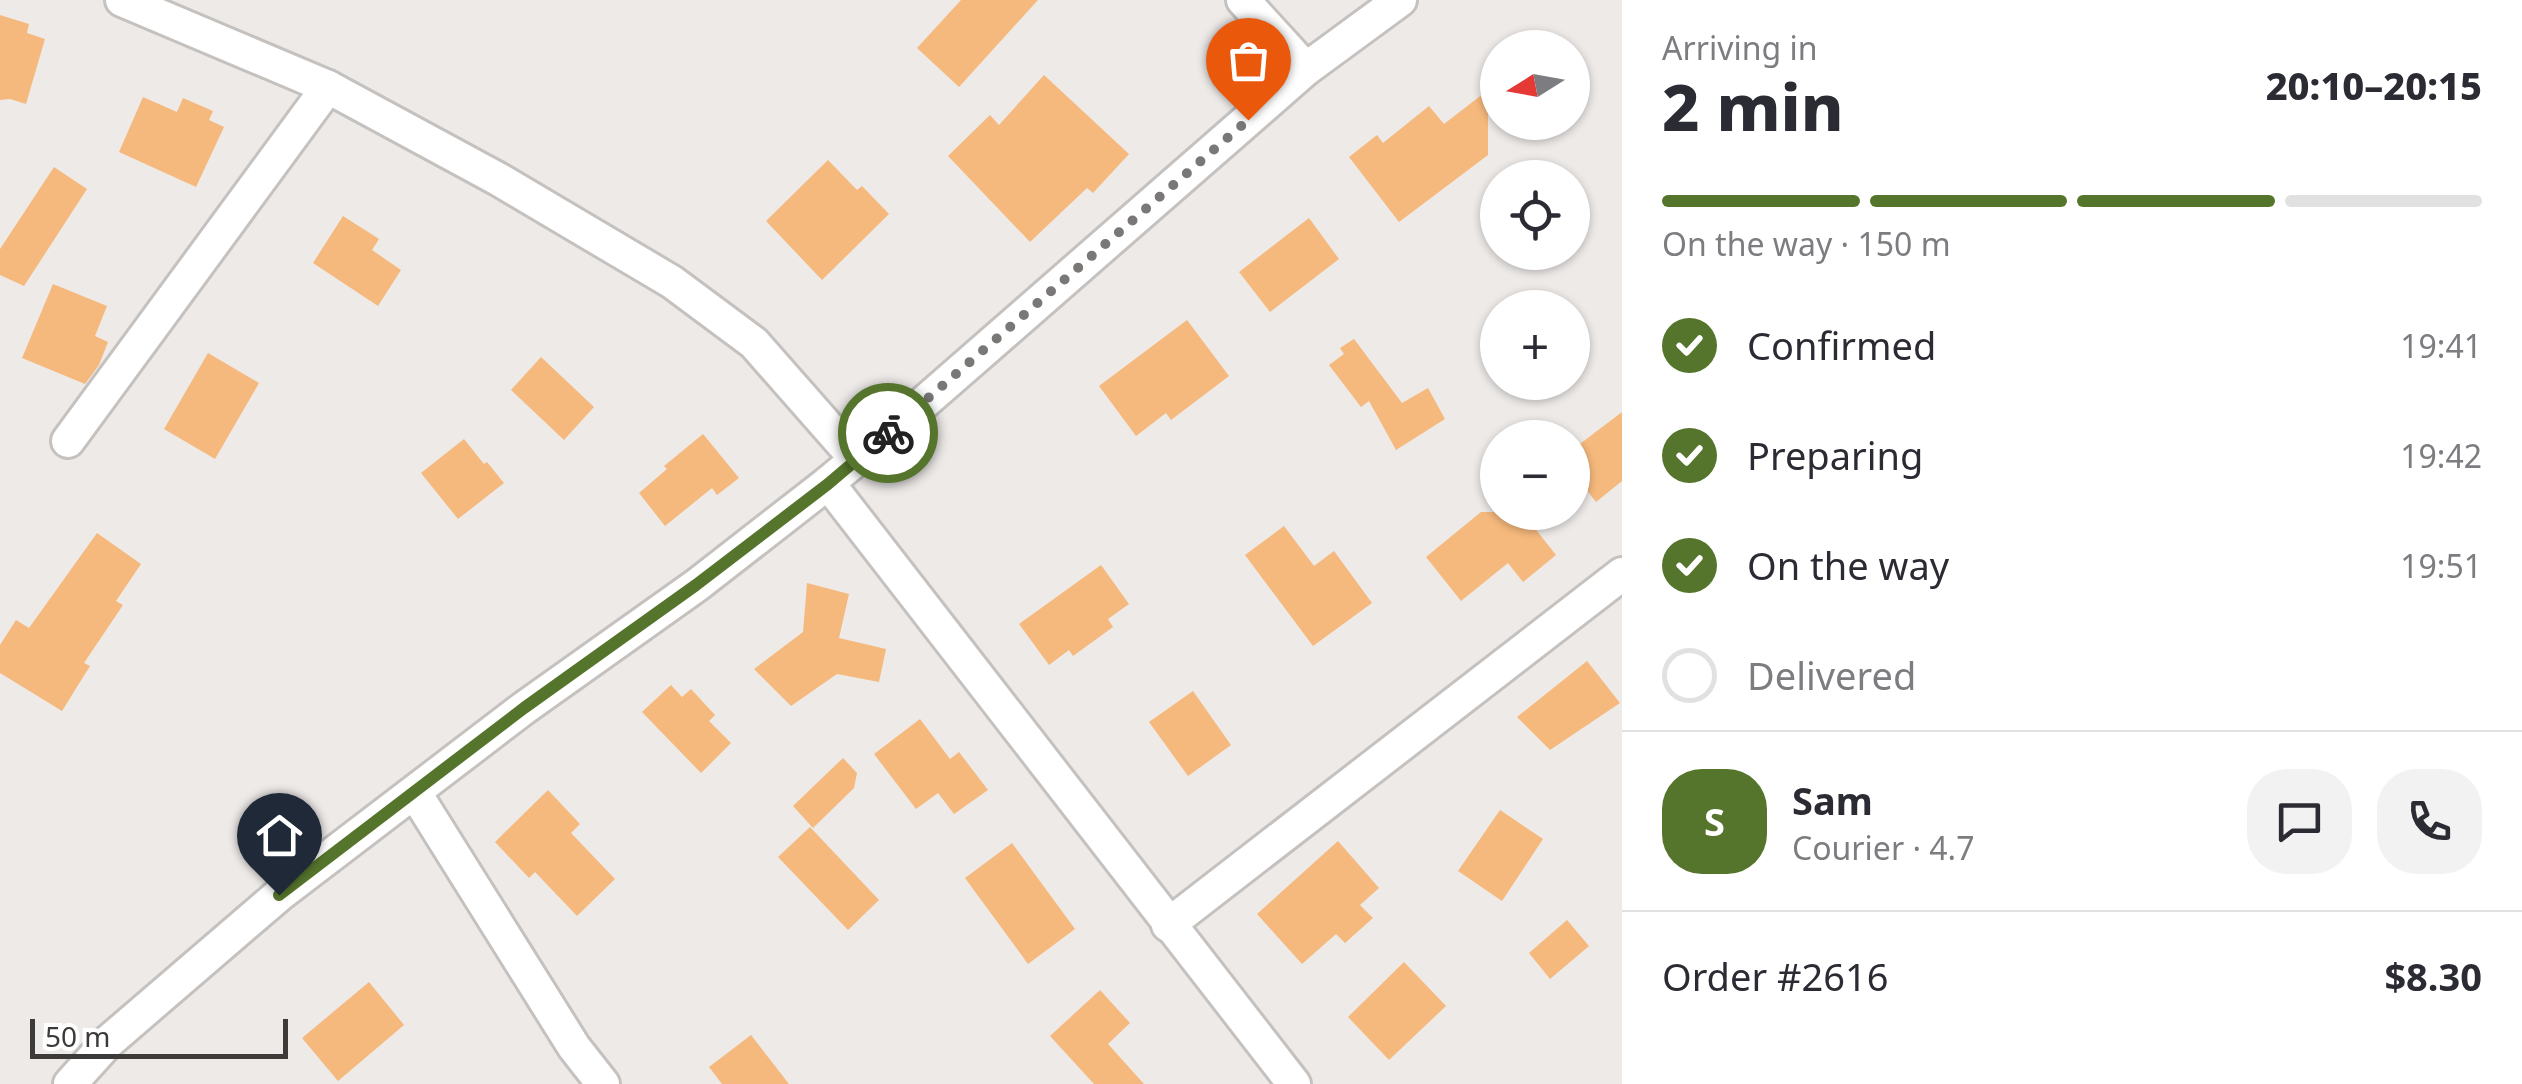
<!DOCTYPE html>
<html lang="en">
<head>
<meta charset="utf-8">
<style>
  :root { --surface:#fff; --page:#f2f2f3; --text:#2b2b33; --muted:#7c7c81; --line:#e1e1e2; --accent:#56752c }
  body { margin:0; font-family:"Noto Sans",sans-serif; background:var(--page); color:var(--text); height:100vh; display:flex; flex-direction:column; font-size:38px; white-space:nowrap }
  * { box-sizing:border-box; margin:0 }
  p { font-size:32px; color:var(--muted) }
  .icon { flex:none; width:55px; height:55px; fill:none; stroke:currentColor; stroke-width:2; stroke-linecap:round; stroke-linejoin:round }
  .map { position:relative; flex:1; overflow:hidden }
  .sheet { display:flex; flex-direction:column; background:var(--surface); width:900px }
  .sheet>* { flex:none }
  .needle { width:65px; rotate:259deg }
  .fabs { position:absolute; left:1480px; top:30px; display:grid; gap:20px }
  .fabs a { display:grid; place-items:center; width:110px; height:110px; border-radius:50%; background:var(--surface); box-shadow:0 2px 8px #0004; font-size:50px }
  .scale { position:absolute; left:30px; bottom:25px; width:258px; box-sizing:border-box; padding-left:10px; border:5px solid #3c3b3a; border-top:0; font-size:28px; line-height:35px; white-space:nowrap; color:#3c3b3a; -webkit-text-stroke:8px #fff; paint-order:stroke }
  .pin { position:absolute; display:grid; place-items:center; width:85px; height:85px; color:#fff; margin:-102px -42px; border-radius:50% 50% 50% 0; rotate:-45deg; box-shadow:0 0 10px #0007 }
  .pin .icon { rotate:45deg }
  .courier { position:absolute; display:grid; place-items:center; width:100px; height:100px; margin:-50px; border:8px solid #56752c; border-radius:50%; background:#fff; color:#222; box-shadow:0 2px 12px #0007 }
  .headline em { font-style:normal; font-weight:800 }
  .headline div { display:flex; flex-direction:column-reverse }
  .headline { display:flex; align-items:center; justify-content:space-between; height:170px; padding:0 40px }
  h1 { font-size:65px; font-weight:800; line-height:75px }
  .bar { display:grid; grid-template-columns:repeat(4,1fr); gap:15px 10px; align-content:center; height:120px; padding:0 40px }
  .bar i { height:12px; border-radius:8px; background:var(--line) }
  .bar .current { background:var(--accent) }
  .bar p { grid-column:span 4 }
  .line { display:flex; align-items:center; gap:25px; padding:0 40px; border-top:2px solid var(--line) }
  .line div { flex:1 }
  .round { display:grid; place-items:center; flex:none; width:105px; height:105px; border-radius:40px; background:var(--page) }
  ol { padding:0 40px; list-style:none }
  li { display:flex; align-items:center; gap:30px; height:110px }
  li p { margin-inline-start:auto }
  li .icon { padding:10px; border-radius:50%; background:var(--accent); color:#fff; stroke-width:4 }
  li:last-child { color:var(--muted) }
  li i { width:55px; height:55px; border:5px solid var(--line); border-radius:50% }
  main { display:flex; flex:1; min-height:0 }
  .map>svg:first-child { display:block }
  .building { fill:#f6b97d }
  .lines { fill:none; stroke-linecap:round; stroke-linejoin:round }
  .street-casing { stroke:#c4c1bf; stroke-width:38 }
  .street { stroke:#fff; stroke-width:32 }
  .done { stroke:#7a7877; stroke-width:10; stroke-dasharray:0 18 }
  .route { stroke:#56752c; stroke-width:12 }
</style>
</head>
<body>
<main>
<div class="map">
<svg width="1622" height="1084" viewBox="0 0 1622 1084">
  <rect width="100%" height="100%" fill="#edeae8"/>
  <!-- building -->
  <g class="building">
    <path d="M 961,0 L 1038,0 L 959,87 L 917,48 Z"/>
    <path d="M 0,15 L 29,24 L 27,33 L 45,39 L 26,104 L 10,99 L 0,100 Z"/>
    <path d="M 1044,75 L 1129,154 L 1093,193 L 1087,188 L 1030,242 L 948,156 L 990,115 L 999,125 Z"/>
    <path d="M 1488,90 L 1488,155 L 1399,222 L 1349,157 L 1377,135 L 1383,143 L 1429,106 L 1444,124 Z"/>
    <path d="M 143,97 L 177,112 L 183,98 L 213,111 L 209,120 L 224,127 L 196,187 L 119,152 Z"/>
    <path d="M 828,160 L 857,190 L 862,186 L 889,214 L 822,280 L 766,221 Z"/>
    <path d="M 54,167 L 87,189 L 24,286 L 0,275 L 0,249 Z"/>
    <path d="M 343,216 L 379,239 L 372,250 L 401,270 L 378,306 L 313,263 Z"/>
    <path d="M 1309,218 L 1339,259 L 1270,312 L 1239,272 Z"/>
    <path d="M 53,284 L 107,306 L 95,336 L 108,342 L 99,365 L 85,384 L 22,358 Z"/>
    <path d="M 1187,320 L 1229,376 L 1171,420 L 1166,413 L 1136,436 L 1099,386 Z"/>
    <path d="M 1354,339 L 1402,403 L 1428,388 L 1445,419 L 1396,450 L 1369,401 L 1361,407 L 1329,365 L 1344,354 L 1340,348 Z"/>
    <path d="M 208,353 L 259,383 L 215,459 L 164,429 Z"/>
    <path d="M 541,357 L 594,407 L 564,440 L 511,390 Z"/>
    <path d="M 1622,412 L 1622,481 L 1596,502 L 1572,471 L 1572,450 Z"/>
    <path d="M 703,434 L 739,478 L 717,495 L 712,488 L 665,526 L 639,493 L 667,469 L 664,466 Z"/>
    <path d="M 464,439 L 484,464 L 487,462 L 504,483 L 458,519 L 421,473 Z"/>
    <path d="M 1481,512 L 1522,512 L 1556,555 L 1523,582 L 1508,563 L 1461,601 L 1426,557 Z"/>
    <path d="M 1284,526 L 1314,566 L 1334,551 L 1372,603 L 1313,646 L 1245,555 Z"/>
    <path d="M 97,533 L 141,564 L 116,601 L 123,605 L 84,663 L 90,666 L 62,711 L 0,673 L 0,645 L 16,620 L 29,628 Z"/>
    <path d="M 1101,565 L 1129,604 L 1108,619 L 1113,627 L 1073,656 L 1069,650 L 1049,665 L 1019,624 Z"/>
    <path d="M 807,583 L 849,594 L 839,638 L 886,649 L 879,682 L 837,674 L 791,706 L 754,669 L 803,632 Z"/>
    <path d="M 1587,661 L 1620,703 L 1550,750 L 1517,717 Z"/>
    <path d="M 671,685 L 682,697 L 691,689 L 715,715 L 709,721 L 731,743 L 701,773 L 642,712 Z"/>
    <path d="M 1193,691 L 1231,745 L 1188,776 L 1149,722 Z"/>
    <path d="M 920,719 L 950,759 L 959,752 L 988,790 L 954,814 L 938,793 L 916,809 L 874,754 Z"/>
    <path d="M 843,758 L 857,773 L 854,788 L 813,828 L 793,806 Z"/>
    <path d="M 548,790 L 580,824 L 571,833 L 615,879 L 577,916 L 535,872 L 529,878 L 495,842 Z"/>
    <path d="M 1500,810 L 1543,839 L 1502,901 L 1458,871 Z"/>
    <path d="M 810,827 L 879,900 L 848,930 L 778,857 Z"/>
    <path d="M 1338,841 L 1379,888 L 1360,905 L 1373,918 L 1345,943 L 1336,934 L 1302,964 L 1257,914 Z"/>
    <path d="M 1012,843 L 1075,929 L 1028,964 L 965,878 Z"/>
    <path d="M 1567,920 L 1589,946 L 1550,979 L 1529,953 Z"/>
    <path d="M 1404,962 L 1446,1006 L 1389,1060 L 1348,1017 Z"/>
    <path d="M 369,982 L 404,1025 L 338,1081 L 302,1038 Z"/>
    <path d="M 1100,990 L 1130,1023 L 1108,1044 L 1144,1084 L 1094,1084 L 1050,1036 Z"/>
    <path d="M 751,1035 L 789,1084 L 722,1084 L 709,1067 Z"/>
  </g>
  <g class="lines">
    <defs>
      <g id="street">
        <path d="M 122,0 L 328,87 L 498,179 L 672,282 L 754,343 L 856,459"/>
        <path d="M 1243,0 L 1306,69"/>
        <path d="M 68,441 L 328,87"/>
        <path d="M 828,483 L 1294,1084"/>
        <path d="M 415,793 L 574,1047 L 603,1084"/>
        <path d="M 1168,925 L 1622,574"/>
        <path d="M 70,1084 L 108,1042 L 279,895 L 524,708 L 697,585 L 828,483 L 920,406 L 1306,69 L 1400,0"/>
      </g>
    </defs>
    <!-- street casing -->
    <use href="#street" class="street-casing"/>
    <!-- street -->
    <use href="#street" class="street"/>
  </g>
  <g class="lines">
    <!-- done -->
    <path class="done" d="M 888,433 L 1248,120"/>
    <!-- route -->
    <path class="route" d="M 279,895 L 524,708 L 696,585 L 828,484 L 888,433"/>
  </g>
</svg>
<div class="fabs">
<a><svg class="needle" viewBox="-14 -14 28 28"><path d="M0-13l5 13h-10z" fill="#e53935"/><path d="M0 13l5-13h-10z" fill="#7c7c81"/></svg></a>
<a><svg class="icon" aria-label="locate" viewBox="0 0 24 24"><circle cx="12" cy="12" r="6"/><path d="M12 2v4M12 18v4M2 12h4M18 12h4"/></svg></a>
<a>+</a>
<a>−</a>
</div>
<div class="scale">50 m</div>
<div class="pin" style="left:1248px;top:120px;background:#ea580c"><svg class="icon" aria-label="bag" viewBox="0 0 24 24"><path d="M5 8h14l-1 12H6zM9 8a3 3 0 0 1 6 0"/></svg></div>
<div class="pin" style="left:279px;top:895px;background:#1f2937"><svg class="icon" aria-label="home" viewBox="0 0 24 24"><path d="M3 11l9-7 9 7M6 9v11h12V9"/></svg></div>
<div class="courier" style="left:888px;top:433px"><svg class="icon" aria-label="bike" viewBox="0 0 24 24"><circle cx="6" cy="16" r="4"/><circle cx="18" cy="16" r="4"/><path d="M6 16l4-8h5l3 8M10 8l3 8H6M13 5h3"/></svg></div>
</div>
<section class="sheet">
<div class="headline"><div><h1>2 min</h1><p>Arriving in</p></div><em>20:10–20:15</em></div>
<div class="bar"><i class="current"></i><i class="current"></i><i class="current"></i><i></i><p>On the way · 150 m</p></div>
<ol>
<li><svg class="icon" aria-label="check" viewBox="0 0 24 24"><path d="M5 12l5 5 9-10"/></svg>Confirmed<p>19:41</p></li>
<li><svg class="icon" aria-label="check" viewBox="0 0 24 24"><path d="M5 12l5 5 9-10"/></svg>Preparing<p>19:42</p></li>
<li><svg class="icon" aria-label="check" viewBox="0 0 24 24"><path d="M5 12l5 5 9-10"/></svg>On the way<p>19:51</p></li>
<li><i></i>Delivered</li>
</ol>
<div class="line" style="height:180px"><b class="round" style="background:var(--accent);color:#fff">S</b><div><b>Sam</b><p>Courier · 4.7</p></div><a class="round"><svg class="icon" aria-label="chat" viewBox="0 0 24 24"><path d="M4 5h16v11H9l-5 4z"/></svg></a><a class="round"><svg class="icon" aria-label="phone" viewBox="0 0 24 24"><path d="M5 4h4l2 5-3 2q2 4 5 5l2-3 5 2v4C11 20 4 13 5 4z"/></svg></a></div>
<div class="line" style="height:130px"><div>Order #2616</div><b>$8.30</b></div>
</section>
</main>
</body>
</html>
